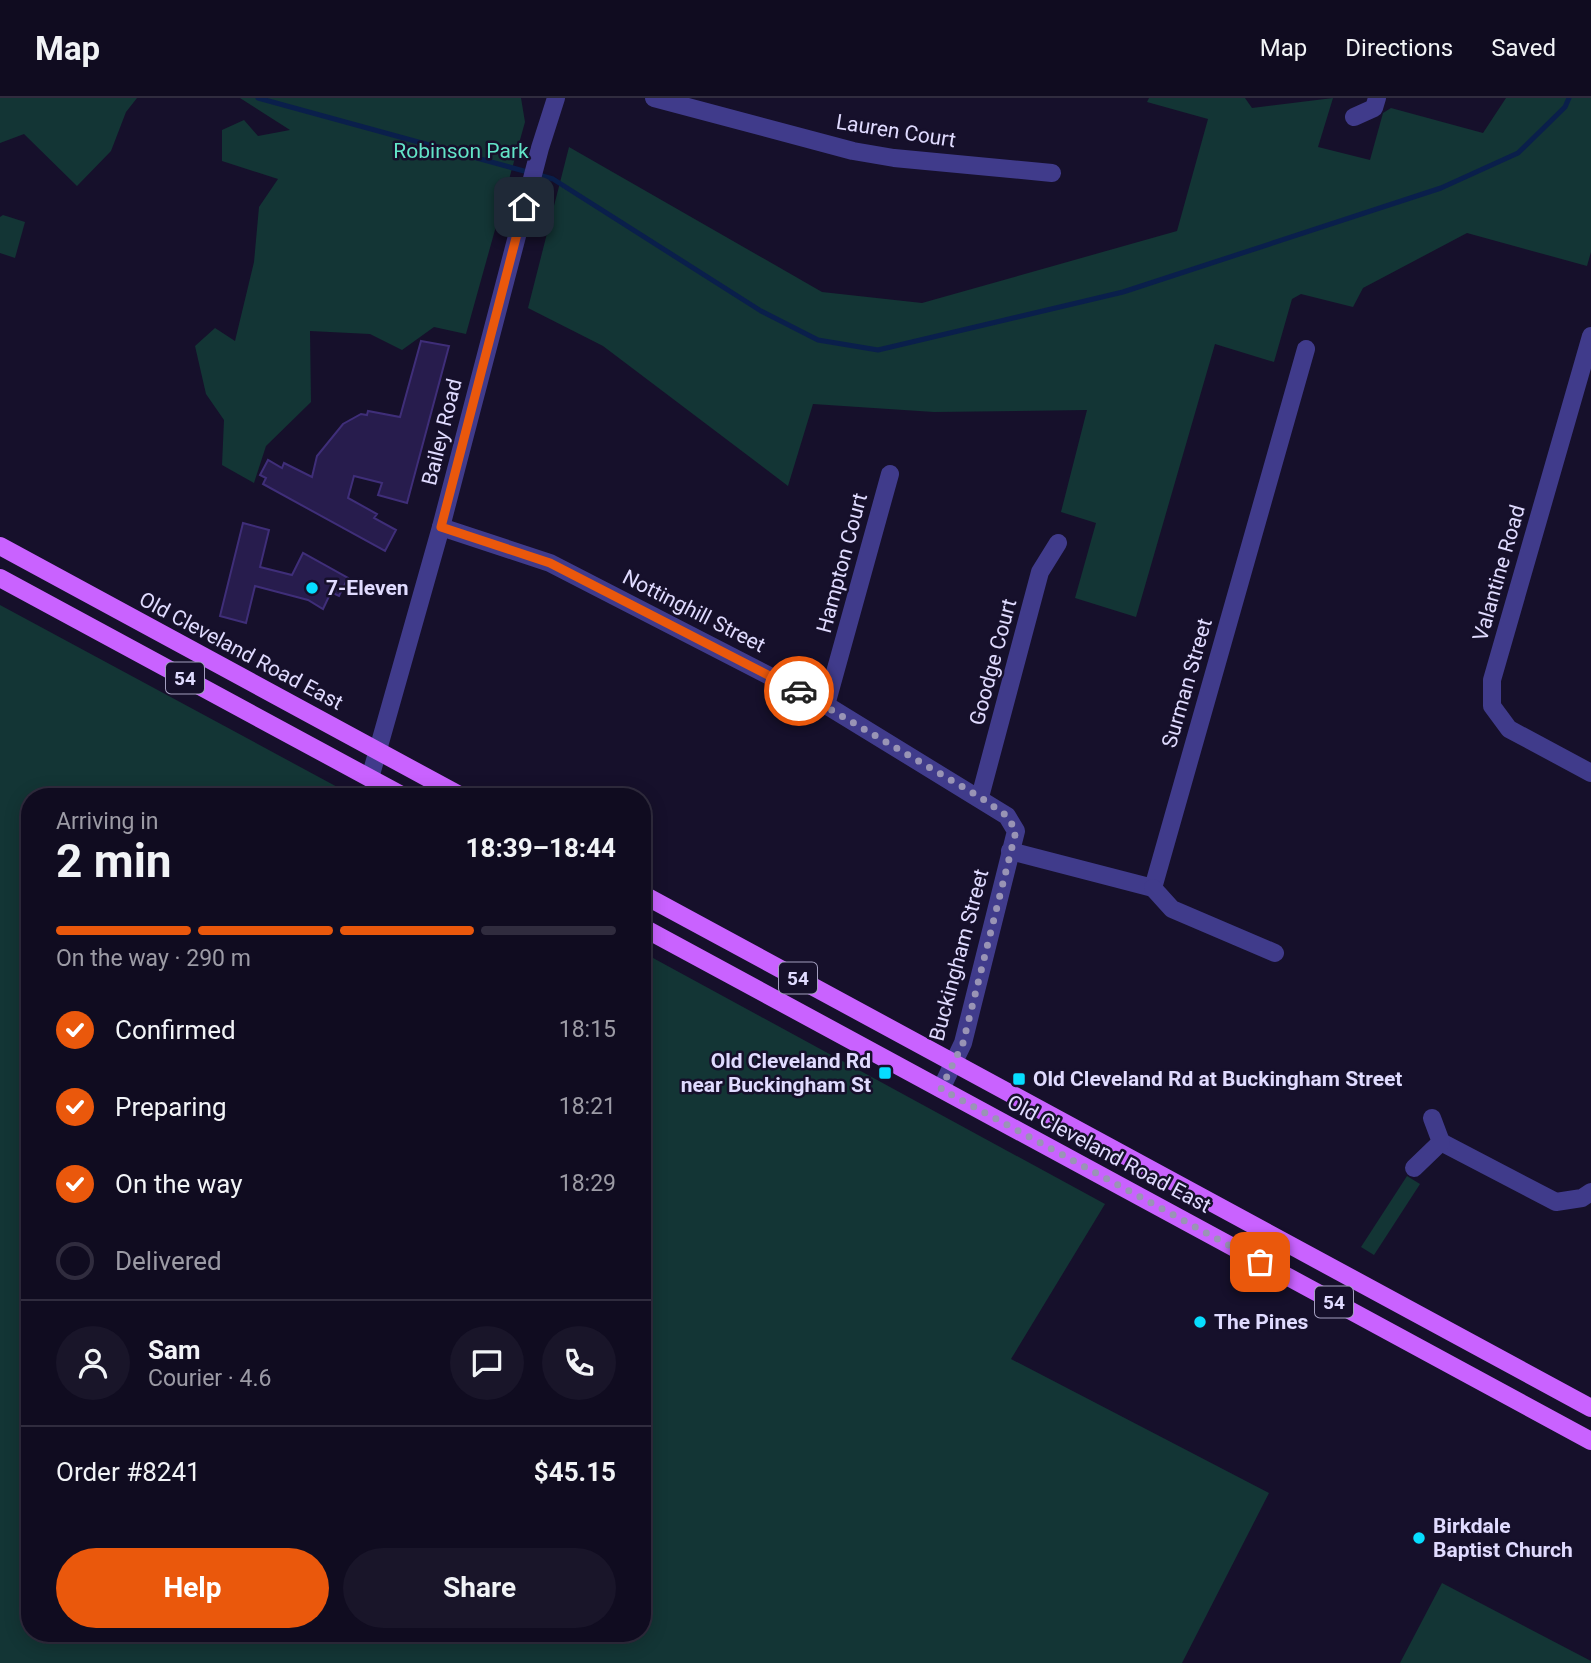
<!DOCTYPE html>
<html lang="en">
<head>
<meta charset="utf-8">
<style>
  :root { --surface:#100c20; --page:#191529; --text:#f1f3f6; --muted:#9c9ba5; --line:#302c3e; --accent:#ea580c }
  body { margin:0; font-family:Roboto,sans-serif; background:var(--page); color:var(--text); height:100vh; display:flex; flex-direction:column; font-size:26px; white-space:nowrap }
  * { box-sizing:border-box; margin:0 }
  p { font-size:23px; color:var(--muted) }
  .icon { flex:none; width:38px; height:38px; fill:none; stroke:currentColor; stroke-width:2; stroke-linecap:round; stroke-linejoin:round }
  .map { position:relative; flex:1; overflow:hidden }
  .panel { position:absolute; left:21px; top:690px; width:630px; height:854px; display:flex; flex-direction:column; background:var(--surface); border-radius:28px; box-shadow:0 4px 18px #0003,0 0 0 2px var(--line) }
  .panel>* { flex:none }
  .pin { position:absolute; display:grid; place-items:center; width:60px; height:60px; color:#fff; margin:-30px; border-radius:14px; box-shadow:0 4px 10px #0006 }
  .courier { position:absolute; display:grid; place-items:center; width:70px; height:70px; margin:-35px; border:5px solid #ea580c; border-radius:50%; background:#fff; color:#222; box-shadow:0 2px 9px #0007 }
  .head em { font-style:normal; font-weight:700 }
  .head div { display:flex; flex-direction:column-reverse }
  .head { display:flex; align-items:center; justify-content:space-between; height:119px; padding:0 35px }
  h1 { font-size:46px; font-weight:700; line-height:52px }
  .bar { display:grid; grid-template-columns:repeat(4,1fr); gap:10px 7px; align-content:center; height:84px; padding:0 35px }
  .bar i { height:9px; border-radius:5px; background:var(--line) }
  .bar .on { background:var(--accent) }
  .bar p { grid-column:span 4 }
  .line { display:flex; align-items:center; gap:18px; padding:0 35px; border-top:2px solid var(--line) }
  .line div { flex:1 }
  .round { display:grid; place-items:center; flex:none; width:74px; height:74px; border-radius:37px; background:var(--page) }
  ol { padding:0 35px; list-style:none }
  li { display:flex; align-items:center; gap:21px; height:77px }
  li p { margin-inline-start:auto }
  li .icon { padding:7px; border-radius:50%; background:var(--accent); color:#fff; stroke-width:4 }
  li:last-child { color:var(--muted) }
  li i { width:38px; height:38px; border:4px solid var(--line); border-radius:50% }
  .primary-button { display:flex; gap:14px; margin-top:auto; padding:14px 35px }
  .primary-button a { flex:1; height:80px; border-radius:42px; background:var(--accent); color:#fff; font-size:28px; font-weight:700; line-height:80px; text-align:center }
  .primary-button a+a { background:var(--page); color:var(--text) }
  header { display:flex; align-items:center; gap:42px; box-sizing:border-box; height:98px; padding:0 35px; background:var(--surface); border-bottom:2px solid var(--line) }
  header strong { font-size:33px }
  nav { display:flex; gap:38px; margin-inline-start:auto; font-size:24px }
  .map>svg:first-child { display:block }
  .green { fill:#133535 }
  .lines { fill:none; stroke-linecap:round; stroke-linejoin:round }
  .stream { stroke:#0a1f4b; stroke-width:5 }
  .building { fill:#271c4d; stroke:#3f2e79; stroke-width:2 }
  .minor { stroke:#403b8b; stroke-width:18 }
  .tertiary { stroke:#403b8b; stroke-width:18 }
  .primary { stroke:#c962ff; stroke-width:18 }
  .done { stroke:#9994b5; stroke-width:7; stroke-dasharray:0 12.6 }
  .route { stroke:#ea580c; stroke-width:9 }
  .poi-dot { fill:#07deff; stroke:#16102b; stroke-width:2.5 }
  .labels { text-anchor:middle; stroke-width:5; stroke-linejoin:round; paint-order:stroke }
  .shield { fill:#16102b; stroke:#a39ebf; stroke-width:2 }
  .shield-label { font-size:19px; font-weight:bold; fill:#e0dbff }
  .street-label { font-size:21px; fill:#e0dbff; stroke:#16102b }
  .park-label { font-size:21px; fill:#62e3c7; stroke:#16102b }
  .poi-label { font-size:21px; font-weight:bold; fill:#e0dbff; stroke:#16102b; text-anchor:start }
</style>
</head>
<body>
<header>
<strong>Map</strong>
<nav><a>Map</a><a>Directions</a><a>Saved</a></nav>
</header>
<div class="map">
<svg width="1591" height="1565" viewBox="0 0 1591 1565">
  <rect width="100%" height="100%" fill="#16102b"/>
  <!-- green -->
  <g class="green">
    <path d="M 0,0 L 137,0 L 126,14 L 111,53 L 77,88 L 24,36 L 0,45 Z"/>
    <path d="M 240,0 L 521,0 L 525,24 L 466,236 L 434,229 L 402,252 L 370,236 L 310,233 L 311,304 L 266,348 L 254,385 L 222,367 L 224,322 L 206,296 L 195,248 L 215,230 L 235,243 L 254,164 L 259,109 L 278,81 L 222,63 L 222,32 L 244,22 L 258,38 L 290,32 Z"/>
    <path d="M 1149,0 L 1245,0 L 1252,10 L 1333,0 L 1318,49 L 1370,62 L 1383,15 L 1391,10 L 1483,35 L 1506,0 L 1591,0 L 1591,154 L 1587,168 L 1467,135 L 1363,190 L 1353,209 L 1301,196 L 1292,201 L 1274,264 L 1215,246 L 1136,519 L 1075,500 L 1096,425 L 1061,414 L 1087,312 L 934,314 L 813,306 L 788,388 L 603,248 L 528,210 L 569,49 L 822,194 L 922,205 L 1177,133 L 1208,21 L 1147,4 Z"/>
    <path d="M 3,117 L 25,124 L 15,160 L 0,155 L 0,119 Z"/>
    <path d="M 0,507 L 354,698 L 30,698 L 30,1535 L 642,1535 L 642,854 L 1105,1106 L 1011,1261 L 1269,1395 L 1182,1565 L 0,1565 Z"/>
    <path d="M 1407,1078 L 1420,1086 L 1374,1157 L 1361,1149 Z"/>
    <path d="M 1442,1485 L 1591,1563 L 1591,1565 L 1400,1565 Z"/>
  </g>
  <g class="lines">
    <!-- stream -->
    <path class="stream" d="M 258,0 L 553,81 L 761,213 L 818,242 L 878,252 L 1123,194 L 1441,90 L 1518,55 L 1565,9 L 1569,0"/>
  </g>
  <!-- building -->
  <g class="building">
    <path d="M 421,243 L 449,248 L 407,405 L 378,397 L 382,385 L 354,378 L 348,400 L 377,416 L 374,420 L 396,432 L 385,453 L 263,386 L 266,380 L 260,377 L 268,362 L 282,370 L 284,365 L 312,379 L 317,358 L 343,326 L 361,316 L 367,317 L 368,313 L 400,319 Z"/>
    <path d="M 243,425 L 269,432 L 260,469 L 292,477 L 303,455 L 348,480 L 339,498 L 331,494 L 323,511 L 308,502 L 255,488 L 246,525 L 220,518 Z"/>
  </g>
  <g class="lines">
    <!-- minor -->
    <g class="minor">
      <path d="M 654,0 L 853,53 L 894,60 L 1052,75"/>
      <path d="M 1354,19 L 1374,10 L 1377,0"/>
      <path d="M 1591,238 L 1492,582 L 1492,608 L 1509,631 L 1591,675"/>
      <path d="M 441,429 L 550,465 L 826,607 L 1007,718 L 1016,733 L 963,945 L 941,991"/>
      <path d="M 826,607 L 890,376"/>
      <path d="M 980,699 L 1040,474 L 1058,445"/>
      <path d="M 1010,753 L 1153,790 L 1306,251"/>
      <path d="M 1153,790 L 1172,811 L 1275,855"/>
      <path d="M 1441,1044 L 1556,1104 L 1582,1100 L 1591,1094"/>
      <path d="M 1414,1070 L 1441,1044 L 1432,1020"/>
    </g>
    <!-- tertiary -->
    <path class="tertiary" d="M 370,680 L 441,429 L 540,50 L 556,0"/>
    <!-- primary -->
    <g class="primary">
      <path d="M 0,448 L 461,698"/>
      <path d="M 0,480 L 403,698"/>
      <path d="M 642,796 L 1591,1310"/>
      <path d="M 642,829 L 1591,1343"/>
    </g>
  </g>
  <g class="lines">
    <!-- done -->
    <path class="done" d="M 799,593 L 980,699 L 1007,718 L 1016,733 L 963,945 L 941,991 L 1260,1164"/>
    <!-- route -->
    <path class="route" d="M 524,109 L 441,429 L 550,465 L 799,593"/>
  </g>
  <!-- markers -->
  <g class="poi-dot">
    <circle cx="312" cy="490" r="7"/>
    <rect x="878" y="968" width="14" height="14" rx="3.5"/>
    <rect x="1012" y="974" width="14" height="14" rx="3.5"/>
    <circle cx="1200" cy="1224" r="7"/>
    <circle cx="1419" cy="1440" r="7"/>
  </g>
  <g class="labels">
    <!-- shield labels -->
    <g class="shield">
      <rect x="166" y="564.5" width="38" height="31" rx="5"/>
      <rect x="779" y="864.5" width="38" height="31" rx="5"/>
      <rect x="1315" y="1188.5" width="38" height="31" rx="5"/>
    </g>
    <g class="shield-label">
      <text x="185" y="587">54</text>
      <text x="798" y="887">54</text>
      <text x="1334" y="1211">54</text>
    </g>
    <!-- street labels -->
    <g class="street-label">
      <text transform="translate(896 33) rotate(9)" y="7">Lauren Court</text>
      <text transform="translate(442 334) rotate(-76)" y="7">Bailey Road</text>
      <text transform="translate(842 465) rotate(-75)" y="7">Hampton Court</text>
      <text transform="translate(1499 475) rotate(-74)" y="7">Valantine Road</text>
      <text transform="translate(694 513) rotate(27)" y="7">Nottinghill Street</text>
      <text transform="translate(241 553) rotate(28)" y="7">Old Cleveland Road East</text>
      <text transform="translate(993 564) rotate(-75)" y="7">Goodge Court</text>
      <text transform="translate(1187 585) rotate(-74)" y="7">Surman Street</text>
      <text transform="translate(959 857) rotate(-75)" y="7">Buckingham Street</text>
      <text transform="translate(1109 1056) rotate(28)" y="7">Old Cleveland Road East</text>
    </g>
    <!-- park labels -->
    <g class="park-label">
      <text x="461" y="60">Robinson Park</text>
    </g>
    <!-- poi labels -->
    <g class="poi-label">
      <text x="326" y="497">7-Eleven</text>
      <text x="871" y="970" text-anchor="end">Old Cleveland Rd<tspan x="871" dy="24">near Buckingham St</tspan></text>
      <text x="1033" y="988">Old Cleveland Rd at Buckingham Street</text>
      <text x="1214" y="1231">The Pines</text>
      <text x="1433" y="1435">Birkdale<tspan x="1433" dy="24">Baptist Church</tspan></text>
    </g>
  </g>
</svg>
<div class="pin" style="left:1260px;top:1164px;background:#ea580c"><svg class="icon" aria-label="bag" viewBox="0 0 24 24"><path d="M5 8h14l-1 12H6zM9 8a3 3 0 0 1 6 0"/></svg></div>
<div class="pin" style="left:524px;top:109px;background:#1f2937"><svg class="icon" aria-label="home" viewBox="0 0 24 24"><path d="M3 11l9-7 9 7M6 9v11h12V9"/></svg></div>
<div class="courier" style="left:799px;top:593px"><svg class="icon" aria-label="car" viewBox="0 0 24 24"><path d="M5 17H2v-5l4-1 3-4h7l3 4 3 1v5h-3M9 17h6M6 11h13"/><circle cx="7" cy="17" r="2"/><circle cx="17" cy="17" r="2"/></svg></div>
<section class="panel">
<div class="head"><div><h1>2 min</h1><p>Arriving in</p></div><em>18:39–18:44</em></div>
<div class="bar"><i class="on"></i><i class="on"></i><i class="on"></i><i></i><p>On the way · 290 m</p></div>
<ol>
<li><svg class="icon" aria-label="check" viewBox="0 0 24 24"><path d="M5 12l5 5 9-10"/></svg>Confirmed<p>18:15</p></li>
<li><svg class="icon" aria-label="check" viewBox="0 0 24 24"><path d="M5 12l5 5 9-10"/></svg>Preparing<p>18:21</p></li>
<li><svg class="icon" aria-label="check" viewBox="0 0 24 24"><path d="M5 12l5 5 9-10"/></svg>On the way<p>18:29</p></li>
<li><i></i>Delivered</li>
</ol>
<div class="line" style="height:126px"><a class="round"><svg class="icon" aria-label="person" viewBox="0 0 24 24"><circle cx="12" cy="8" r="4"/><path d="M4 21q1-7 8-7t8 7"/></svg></a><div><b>Sam</b><p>Courier · 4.6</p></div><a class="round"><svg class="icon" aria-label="chat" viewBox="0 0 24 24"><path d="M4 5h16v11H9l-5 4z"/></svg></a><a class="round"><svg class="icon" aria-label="phone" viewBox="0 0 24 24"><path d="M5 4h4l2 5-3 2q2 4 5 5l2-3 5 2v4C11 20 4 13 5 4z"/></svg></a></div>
<div class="line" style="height:91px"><div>Order #8241</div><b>$45.15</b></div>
<div class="primary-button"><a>Help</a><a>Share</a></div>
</section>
</div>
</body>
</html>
